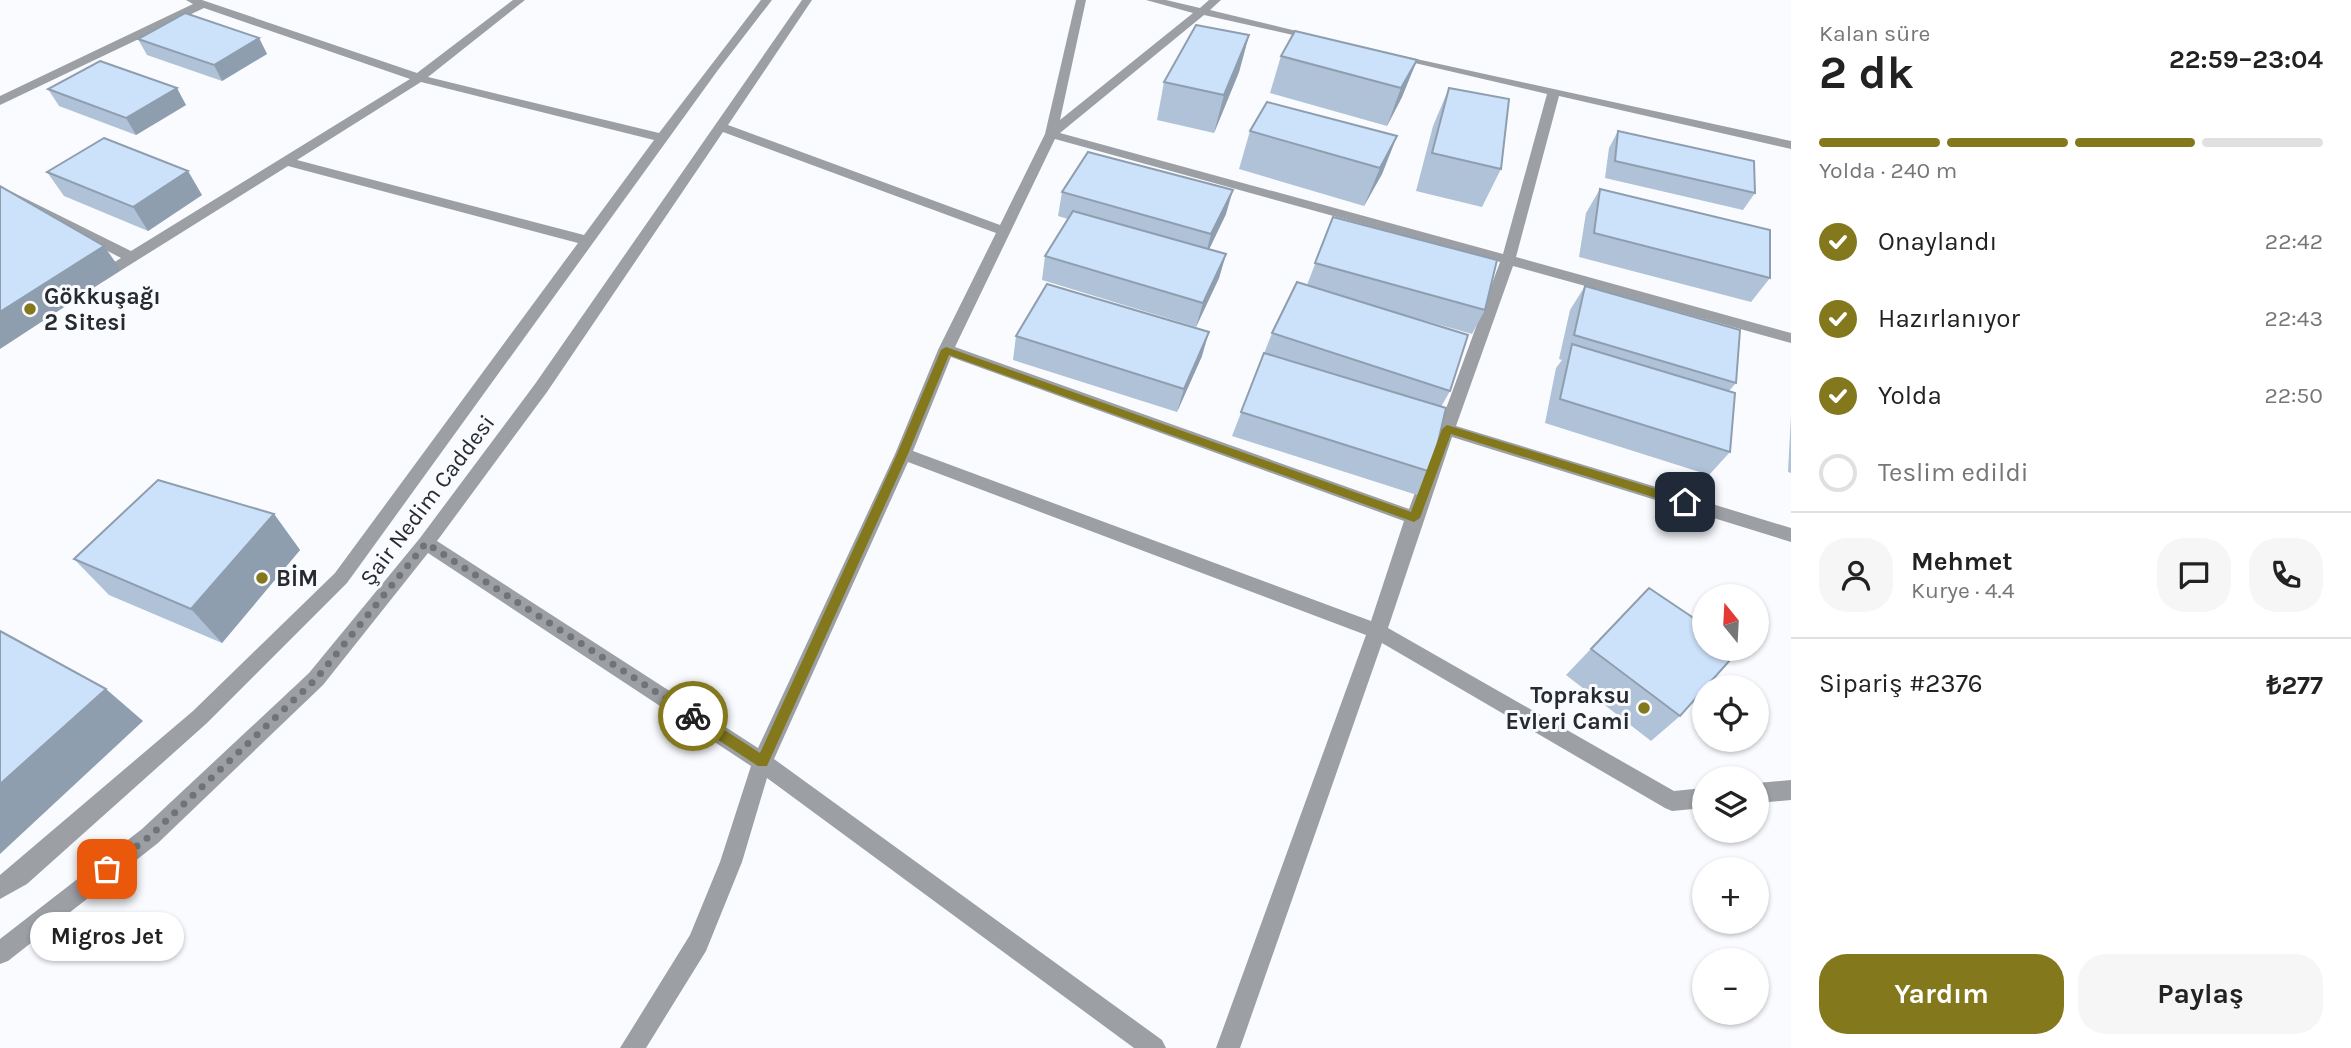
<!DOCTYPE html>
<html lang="tr">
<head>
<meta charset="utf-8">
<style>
  :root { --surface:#fff; --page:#f6f6f6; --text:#222; --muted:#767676; --line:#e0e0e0; --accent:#84781d }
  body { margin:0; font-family:Karla,sans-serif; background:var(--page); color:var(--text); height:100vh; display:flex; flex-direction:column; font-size:26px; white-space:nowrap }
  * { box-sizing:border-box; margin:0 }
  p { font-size:23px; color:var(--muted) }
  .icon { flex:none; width:38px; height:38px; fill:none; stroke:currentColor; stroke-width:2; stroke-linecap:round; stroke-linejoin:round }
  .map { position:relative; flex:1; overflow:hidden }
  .sheet { display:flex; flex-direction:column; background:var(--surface); width:560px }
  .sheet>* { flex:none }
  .needle { width:46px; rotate:342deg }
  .tools { position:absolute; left:1692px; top:584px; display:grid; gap:14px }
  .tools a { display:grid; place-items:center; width:77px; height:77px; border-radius:50%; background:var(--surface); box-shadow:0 2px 5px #0004; font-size:35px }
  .pin { position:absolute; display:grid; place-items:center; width:60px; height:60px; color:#fff; margin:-30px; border-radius:14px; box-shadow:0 4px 10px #0006 }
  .courier { position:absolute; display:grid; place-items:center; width:70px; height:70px; margin:-35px; border:5px solid #84781d; border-radius:50%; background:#fff; color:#222; box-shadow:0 2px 9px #0007 }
  .bubble { position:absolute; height:49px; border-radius:24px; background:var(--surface); box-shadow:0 2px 5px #0004; font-size:23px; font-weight:700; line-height:49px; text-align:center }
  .overview em { font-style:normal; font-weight:700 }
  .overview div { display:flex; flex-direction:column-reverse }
  .overview { display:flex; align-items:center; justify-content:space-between; height:119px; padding:0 28px }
  h1 { font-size:46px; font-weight:700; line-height:52px }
  .bar { display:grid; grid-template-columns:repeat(4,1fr); gap:10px 7px; align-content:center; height:84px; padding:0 28px }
  .bar i { height:9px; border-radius:5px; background:var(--line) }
  .bar .current { background:var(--accent) }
  .bar p { grid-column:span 4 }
  .line { display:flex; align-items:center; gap:18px; padding:0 28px; border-top:2px solid var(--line) }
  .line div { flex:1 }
  .round { display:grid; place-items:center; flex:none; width:74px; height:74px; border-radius:28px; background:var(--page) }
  ol { padding:0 28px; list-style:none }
  li { display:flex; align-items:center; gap:21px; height:77px }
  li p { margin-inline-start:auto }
  li .icon { padding:7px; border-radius:50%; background:var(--accent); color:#fff; stroke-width:4 }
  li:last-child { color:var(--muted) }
  li i { width:38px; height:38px; border:4px solid var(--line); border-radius:50% }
  .primary-button { display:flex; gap:14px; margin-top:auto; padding:14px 28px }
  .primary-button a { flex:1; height:80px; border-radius:28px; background:var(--accent); color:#fff; font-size:28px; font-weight:700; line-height:80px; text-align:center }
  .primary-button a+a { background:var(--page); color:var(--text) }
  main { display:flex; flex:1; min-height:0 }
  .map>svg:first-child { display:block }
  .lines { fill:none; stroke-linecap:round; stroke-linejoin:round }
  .minor { fill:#9ca0a5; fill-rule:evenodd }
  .wall { fill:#afc2d7 }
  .shaded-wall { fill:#8f9eaf }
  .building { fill:#cce2fa; stroke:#8f9eaf; stroke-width:2 }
  .route { fill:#84781d }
  .done { stroke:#707478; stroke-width:7; stroke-dasharray:0 12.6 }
  .poi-dot { fill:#84781d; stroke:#f9fbfe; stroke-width:2.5 }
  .labels { text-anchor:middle; stroke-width:6; stroke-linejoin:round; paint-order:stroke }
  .poi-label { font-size:23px; font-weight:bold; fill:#272b30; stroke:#f9fbfe; text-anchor:start }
  .street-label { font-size:23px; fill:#272b30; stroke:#f9fbfe }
</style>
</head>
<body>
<main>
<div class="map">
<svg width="1791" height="1048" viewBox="0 0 1791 1048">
  <rect width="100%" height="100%" fill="#f9fbfe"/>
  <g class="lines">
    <!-- minor -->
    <g class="minor">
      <path d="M 186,0 L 202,0 L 417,73 L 513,0 L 525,0 L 428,77 L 659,133 L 761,0 L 772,0 L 718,70 L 347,583 L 207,723 L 27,884 L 0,899 L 0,875 L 193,711 L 335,573 L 578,243 L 288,166 L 104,281 L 94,281 L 92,278 L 94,275 L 121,258 L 0,195 L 0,186 L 131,251 L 410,79 L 204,8 L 0,105 L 0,96 L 193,4 ZM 421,82 L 654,140 L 584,235 L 297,160 Z"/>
      <path d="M 802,0 L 812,0 L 728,125 L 1000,225 L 1045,134 L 1076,0 L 1086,0 L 1060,120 L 1193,13 L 1146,0 L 1166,0 L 1200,8 L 1209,0 L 1221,0 L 1210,10 L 1321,37 L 1315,40 L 1204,15 L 1060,133 L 1503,254 L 1547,94 L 1389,57 L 1389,53 L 1791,141 L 1791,149 L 1559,96 L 1516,257 L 1791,333 L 1791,343 L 1513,266 L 1456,426 L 1791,528 L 1791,542 L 1452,437 L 1388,628 L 1674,791 L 1704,788 L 1704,808 L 1672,811 L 1665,808 L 1382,643 L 1240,1048 L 1216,1048 L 1366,635 L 908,462 L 774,759 L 1162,1040 L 1166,1048 L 1134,1048 L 767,778 L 742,862 L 706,951 L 646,1048 L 620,1048 L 690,935 L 720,862 L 751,766 L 428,553 L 323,685 L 158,843 L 8,961 L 0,964 L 0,939 L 142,829 L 309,673 L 420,538 L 535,384 ZM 723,132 L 996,233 L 938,350 L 895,454 L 758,748 L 437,541 L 547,392 ZM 1055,139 L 1500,262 L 1409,509 L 955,347 ZM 951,357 L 1404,521 L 1371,621 L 913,451 Z"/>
      <path d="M 1791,780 L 1791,800 L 1757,803 L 1757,783 Z"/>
    </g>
  </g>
  <!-- wall -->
  <g class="wall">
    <path d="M 1249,35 L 1239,72 L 1214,133 L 1157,120 L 1164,82 Z"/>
    <path d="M 259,38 L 267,54 L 222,81 L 147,55 L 138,39 Z"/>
    <path d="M 1281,56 L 1417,60 L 1402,97 L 1387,126 L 1270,93 Z"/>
    <path d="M 1449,88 L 1501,169 L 1482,207 L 1416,191 L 1433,126 Z"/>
    <path d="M 48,89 L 186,105 L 136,135 L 59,106 Z"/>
    <path d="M 1250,131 L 1397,136 L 1382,174 L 1364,206 L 1239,169 Z"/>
    <path d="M 1618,131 L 1755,193 L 1743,210 L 1605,178 L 1609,148 Z"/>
    <path d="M 47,172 L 202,195 L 148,231 L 64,196 Z"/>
    <path d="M 1600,189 L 1770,278 L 1751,302 L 1579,257 L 1586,213 Z"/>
    <path d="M 1062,192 L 1226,214 L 1209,249 L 1226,254 L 1219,278 L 1196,327 L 1042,280 L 1045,256 L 1068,219 L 1058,216 Z"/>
    <path d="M 1333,217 L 1485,310 L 1472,334 L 1391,311 L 1450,391 L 1441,407 L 1431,472 L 1417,495 L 1232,436 L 1272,333 L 1307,285 Z"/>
    <path d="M 1585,286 L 1736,383 L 1729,391 L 1730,452 L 1709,475 L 1545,423 L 1556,368 L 1562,360 L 1559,359 L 1570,310 Z"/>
    <path d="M 1016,336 L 1202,356 L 1177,412 L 1013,360 Z"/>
    <path d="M 1791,415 L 1791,473 L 1788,472 Z"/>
    <path d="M 274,514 L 300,550 L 222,643 L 109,595 L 74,559 Z"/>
    <path d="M 1649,588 L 1680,716 L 1651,741 L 1566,675 Z"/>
  </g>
  <!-- shaded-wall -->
  <g class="shaded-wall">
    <path d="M 1249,35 L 1239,72 L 1214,133 L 1224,95 Z"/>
    <path d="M 259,38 L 267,54 L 222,81 L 214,65 Z"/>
    <path d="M 1417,60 L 1402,97 L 1387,126 L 1401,88 Z"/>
    <path d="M 177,88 L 186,105 L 136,135 L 126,118 Z"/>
    <path d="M 1397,136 L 1382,174 L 1364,206 L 1380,168 Z"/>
    <path d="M 188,171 L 202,195 L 148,231 L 133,207 Z"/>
    <path d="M 1233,190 L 1226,214 L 1205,258 L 1211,234 Z"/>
    <path d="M 104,246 L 121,270 L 0,349 L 0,312 Z"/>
    <path d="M 1226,254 L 1219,278 L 1196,327 L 1203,303 Z"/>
    <path d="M 1209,332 L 1202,356 L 1177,412 L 1184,389 Z"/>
    <path d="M 274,514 L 300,550 L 222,643 L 191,609 Z"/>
    <path d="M 106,689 L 143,721 L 0,854 L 0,784 Z"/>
  </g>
  <!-- building -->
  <g class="building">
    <path d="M 185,13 L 259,38 L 214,65 L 138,39 Z"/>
    <path d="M 1196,25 L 1249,35 L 1224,95 L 1164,82 Z"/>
    <path d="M 1295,31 L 1417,60 L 1401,88 L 1281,56 Z"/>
    <path d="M 100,61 L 177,88 L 126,118 L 48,89 Z"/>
    <path d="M 1449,88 L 1509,99 L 1501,169 L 1432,153 Z"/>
    <path d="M 1267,102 L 1397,136 L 1380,168 L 1250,131 Z"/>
    <path d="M 1618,131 L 1754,161 L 1755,193 L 1615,161 Z"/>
    <path d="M 104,138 L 188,171 L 133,207 L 47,172 Z"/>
    <path d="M 1088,152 L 1233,190 L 1211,234 L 1062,192 Z"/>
    <path d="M 0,186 L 104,246 L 0,312 Z"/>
    <path d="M 1600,189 L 1770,230 L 1770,278 L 1594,233 Z"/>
    <path d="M 1073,211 L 1226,254 L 1203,303 L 1045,256 Z"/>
    <path d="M 1333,217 L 1497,260 L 1485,310 L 1315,263 Z"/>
    <path d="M 1297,282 L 1468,335 L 1450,391 L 1272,333 Z"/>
    <path d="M 1047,284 L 1209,332 L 1184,389 L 1016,336 Z"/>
    <path d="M 1585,286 L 1740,330 L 1736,383 L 1574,335 Z"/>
    <path d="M 1572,344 L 1735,393 L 1730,452 L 1560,399 Z"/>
    <path d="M 1264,353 L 1446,408 L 1431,472 L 1241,412 Z"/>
    <path d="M 158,480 L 274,514 L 191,609 L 74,559 Z"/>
    <path d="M 1649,588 L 1704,625 L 1704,649 L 1740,649 L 1680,716 L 1591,649 Z"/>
    <path d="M 0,631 L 106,689 L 0,784 Z"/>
  </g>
  <!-- route -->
  <path class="route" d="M 946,347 L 1411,512 L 1442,429 L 1447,425 L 1685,498 L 1691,502 L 1685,507 L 1451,434 L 1420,518 L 1414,522 L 949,355 L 908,454 L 767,766 L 758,766 L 688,720 L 686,716 L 693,711 L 697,712 L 760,753 L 897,454 L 941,350 Z"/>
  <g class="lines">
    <!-- done -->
    <path class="done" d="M 107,869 L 150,836 L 316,679 L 426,543 L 693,716"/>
  </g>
  <!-- markers -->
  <g class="poi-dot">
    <circle cx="30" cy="309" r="7"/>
    <circle cx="262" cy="578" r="7"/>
    <circle cx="1644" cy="708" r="7"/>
  </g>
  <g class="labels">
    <!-- poi labels -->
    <g class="poi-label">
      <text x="44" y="304">Gökkuşağı<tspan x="44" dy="26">2 Sitesi</tspan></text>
      <text x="276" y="586">BİM</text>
      <text x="1630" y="703" text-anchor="end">Topraksu<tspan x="1630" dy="26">Evleri Cami</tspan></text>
    </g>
    <!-- street labels -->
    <g class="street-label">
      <text transform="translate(427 500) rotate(-53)" y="8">Şair Nedim Caddesi</text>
    </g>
  </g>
</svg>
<div class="tools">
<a><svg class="needle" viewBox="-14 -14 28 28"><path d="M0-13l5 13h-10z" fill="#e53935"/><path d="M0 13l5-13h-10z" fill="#767676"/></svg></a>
<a><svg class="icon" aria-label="locate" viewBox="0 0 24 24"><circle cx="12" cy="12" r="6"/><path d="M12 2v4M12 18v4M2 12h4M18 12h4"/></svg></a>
<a><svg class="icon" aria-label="layers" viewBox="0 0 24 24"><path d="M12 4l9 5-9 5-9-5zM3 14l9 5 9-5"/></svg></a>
<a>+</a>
<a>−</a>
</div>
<div class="pin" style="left:107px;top:869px;background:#ea580c"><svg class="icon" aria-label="bag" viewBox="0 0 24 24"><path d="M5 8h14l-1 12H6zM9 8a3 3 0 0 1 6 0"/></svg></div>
<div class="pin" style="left:1685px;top:502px;background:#1f2937"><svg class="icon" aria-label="home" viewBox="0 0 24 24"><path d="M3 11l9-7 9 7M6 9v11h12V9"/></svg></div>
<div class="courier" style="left:693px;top:716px"><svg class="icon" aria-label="bike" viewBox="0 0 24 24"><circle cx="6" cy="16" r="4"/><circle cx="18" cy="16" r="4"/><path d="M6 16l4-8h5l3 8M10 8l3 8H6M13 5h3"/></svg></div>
<div class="bubble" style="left:30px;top:912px;width:154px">Migros Jet</div>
</div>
<section class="sheet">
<div class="overview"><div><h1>2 dk</h1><p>Kalan süre</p></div><em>22:59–23:04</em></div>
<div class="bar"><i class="current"></i><i class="current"></i><i class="current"></i><i></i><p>Yolda · 240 m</p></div>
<ol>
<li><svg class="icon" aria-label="check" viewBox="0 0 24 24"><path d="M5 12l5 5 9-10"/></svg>Onaylandı<p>22:42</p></li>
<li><svg class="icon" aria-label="check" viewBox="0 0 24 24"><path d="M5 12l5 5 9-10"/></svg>Hazırlanıyor<p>22:43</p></li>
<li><svg class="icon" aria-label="check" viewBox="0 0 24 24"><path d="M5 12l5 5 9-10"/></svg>Yolda<p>22:50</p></li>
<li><i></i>Teslim edildi</li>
</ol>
<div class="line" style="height:126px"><a class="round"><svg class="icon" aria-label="person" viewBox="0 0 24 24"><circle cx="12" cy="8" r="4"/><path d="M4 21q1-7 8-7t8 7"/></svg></a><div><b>Mehmet</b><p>Kurye · 4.4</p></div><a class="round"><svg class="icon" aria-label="chat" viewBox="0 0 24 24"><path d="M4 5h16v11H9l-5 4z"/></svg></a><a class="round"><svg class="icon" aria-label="phone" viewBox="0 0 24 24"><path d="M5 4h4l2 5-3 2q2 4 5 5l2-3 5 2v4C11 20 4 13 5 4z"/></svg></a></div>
<div class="line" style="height:91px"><div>Sipariş #2376</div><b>₺277</b></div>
<div class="primary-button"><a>Yardım</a><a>Paylaş</a></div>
</section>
</main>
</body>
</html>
